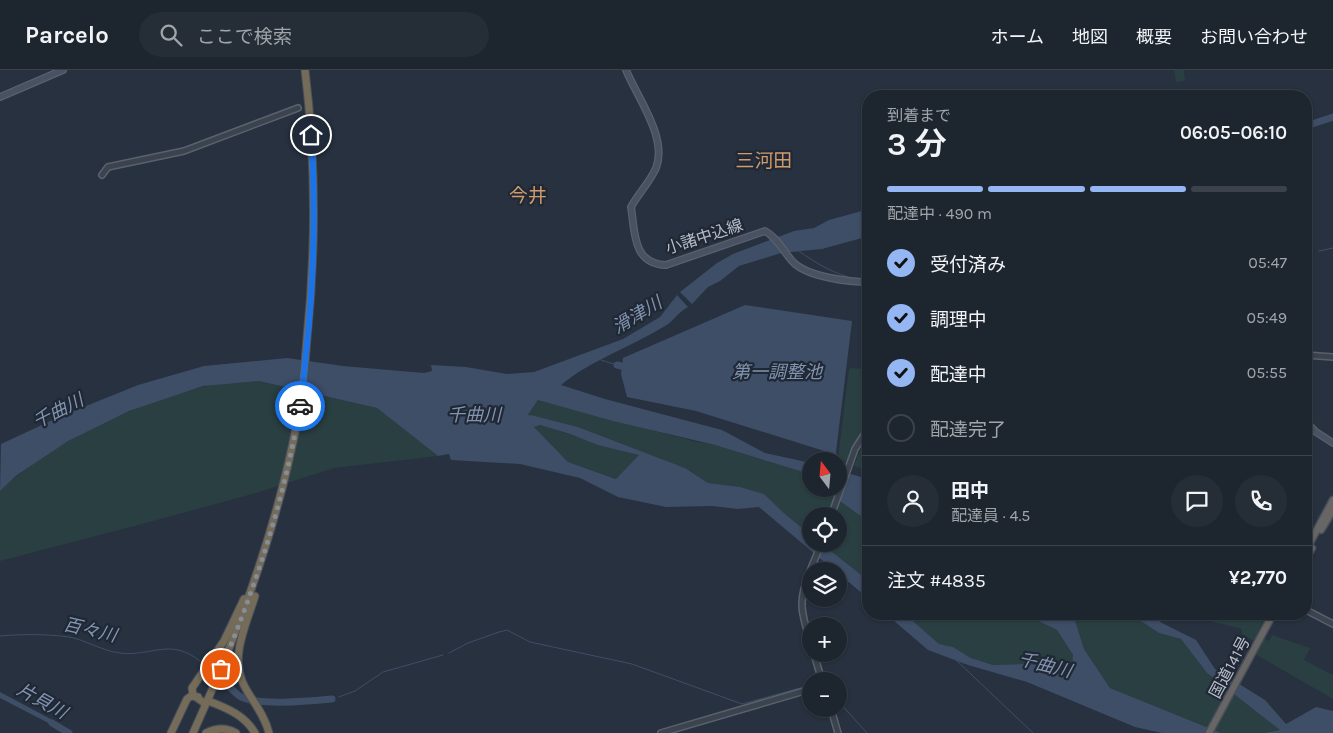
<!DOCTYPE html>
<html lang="ja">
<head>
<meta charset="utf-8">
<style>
  :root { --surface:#1d252f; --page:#252d37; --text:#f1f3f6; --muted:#a0a5aa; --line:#3b424b; --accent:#94b6f3 }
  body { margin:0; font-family:Karla,"Noto Sans JP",sans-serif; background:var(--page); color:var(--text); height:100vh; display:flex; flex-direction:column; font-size:19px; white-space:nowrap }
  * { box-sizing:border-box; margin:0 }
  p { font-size:16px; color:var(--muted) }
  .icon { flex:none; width:28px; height:28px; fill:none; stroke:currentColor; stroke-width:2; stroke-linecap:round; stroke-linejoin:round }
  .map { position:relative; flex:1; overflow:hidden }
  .details { position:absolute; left:862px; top:20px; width:450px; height:530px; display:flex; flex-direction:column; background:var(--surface); border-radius:20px; box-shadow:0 1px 4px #0004,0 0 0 1px var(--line) }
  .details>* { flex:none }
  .needle { width:32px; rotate:344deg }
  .buttons { position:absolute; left:802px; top:382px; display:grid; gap:10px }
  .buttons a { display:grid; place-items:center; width:45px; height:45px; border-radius:50%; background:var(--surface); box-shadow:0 1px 4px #0004,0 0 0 1px var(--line); font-size:25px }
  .pin { position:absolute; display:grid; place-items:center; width:42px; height:42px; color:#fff; margin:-21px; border:2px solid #fff; border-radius:50%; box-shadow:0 1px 5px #0007 }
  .courier { position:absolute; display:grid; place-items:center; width:50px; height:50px; margin:-25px; border:4px solid #1a73e8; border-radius:50%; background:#fff; color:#222; box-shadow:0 1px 6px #0007 }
  .head em { font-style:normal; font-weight:600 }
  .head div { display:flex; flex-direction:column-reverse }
  .head { display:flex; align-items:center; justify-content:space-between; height:85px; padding:0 25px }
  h1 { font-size:32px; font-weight:600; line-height:38px }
  .bar { display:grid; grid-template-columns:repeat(4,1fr); gap:8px 5px; align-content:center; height:60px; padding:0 25px }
  .bar i { height:6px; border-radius:4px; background:var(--line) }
  .bar .active { background:var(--accent) }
  .bar p { grid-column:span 4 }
  .line { display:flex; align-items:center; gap:12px; padding:0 25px; border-top:1px solid var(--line) }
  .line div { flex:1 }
  .round { display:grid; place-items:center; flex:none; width:52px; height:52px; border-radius:26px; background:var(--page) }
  ol { padding:0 25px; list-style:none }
  li { display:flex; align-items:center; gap:15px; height:55px }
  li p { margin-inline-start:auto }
  li .icon { padding:5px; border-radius:50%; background:var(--accent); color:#111; stroke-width:4 }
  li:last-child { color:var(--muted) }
  li i { width:28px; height:28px; border:2px solid var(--line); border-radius:50% }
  header { display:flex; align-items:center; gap:30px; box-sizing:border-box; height:70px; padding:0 25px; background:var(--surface); border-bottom:1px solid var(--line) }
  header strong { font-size:24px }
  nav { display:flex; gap:28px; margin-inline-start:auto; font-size:18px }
  .search { width:350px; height:45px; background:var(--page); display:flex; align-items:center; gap:12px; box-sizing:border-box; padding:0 18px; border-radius:28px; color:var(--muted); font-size:19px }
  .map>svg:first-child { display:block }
  .green { fill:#2a3f41 }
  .water { fill:#3e4e67; fill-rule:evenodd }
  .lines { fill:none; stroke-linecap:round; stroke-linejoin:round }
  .stream { stroke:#3e4e67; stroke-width:1 }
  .river { stroke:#3e4e67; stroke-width:7 }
  .tertiary-casing { stroke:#59616d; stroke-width:8 }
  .secondary-casing { stroke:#59616d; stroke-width:8 }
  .trunk-casing { stroke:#464e5a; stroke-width:9 }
  .motorway-casing { stroke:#464e5a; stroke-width:9 }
  .tertiary { stroke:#3b434f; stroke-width:5 }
  .secondary { stroke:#495262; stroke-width:5.5 }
  .trunk { stroke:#676664; stroke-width:6 }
  .motorway { stroke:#756b59; stroke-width:7 }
  .done { stroke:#858d99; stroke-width:5; stroke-dasharray:0 9 }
  .route { stroke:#1a73e8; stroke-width:6 }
  .labels { text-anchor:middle; stroke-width:4.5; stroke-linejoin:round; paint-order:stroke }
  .street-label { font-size:16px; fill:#b8beca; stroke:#202835 }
  .water-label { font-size:18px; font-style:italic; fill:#8194b0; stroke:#202835 }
  .quarter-label { font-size:19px; fill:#d09b6c; stroke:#202835 }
</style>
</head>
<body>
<header>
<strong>Parcelo</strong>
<div class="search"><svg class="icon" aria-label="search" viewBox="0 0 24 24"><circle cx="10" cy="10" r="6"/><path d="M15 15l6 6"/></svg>ここで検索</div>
<nav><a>ホーム</a><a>地図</a><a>概要</a><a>お問い合わせ</a></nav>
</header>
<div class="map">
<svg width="1333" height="663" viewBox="0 0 1333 663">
  <rect width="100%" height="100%" fill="#27313f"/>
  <!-- green -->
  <g class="green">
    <path d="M 1174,0 L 1184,0 L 1185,11 L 1176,12 Z"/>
    <path d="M 849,298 L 869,299 L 869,353 L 857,369 L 848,392 L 838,389 Z"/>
    <path d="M 259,311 L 377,338 L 438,386 L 334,398 L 256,423 L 142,454 L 0,491 L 0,421 C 52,371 132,335 202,317 C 220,312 240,313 259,311 Z"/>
    <path d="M 538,330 L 693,371 L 715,375 L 800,401 L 811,410 L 811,419 L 823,419 L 869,452 L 869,511 L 822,474 L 839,474 L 839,446 L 811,446 L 811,465 L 785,444 L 764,424 L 740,417 L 708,413 L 685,398 L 578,357 L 535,346 L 528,346 Z"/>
    <path d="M 540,355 C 573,365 605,376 639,385 L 617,409 L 568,392 L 534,357 Z"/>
    <path d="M 869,366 L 869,401 L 854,396 L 864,371 Z"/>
    <path d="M 905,544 L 1024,544 L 1057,560 L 1073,585 L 1073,597 L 1026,594 L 993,595 L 971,588 L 953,577 L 939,574 Z"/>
    <path d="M 1073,544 L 1130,544 L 1159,563 L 1181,569 L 1207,603 L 1281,660 L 1265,663 L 1221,663 L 1110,618 L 1084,579 Z"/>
    <path d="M 1181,544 L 1212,544 L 1236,550 L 1239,544 L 1252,544 L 1264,549 L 1257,565 L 1269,571 L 1272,565 L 1310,578 L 1304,590 L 1333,605 L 1333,629 L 1255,584 L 1260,574 L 1242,565 L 1242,559 Z"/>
  </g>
  <!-- water -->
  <g class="water">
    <path d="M 869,139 L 869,166 L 822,179 L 781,183 L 739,196 L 720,211 L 708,217 L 692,234 L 680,222 L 717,193 L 733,184 L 794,161 L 814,158 L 829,150 Z"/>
    <path d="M 677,225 L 688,237 C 678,242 674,251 665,256 C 631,277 591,290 561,315 L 605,329 L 722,360 L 765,383 L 811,393 L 811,410 L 800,401 L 715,375 L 613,351 L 538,330 L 528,345 L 535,346 L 578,357 L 685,398 L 708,413 L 740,417 L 764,424 L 785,444 L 811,465 L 811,474 L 822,474 L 869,511 L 869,529 L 839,504 L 839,501 L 835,501 L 759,437 L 738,439 L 712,436 L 666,437 L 618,427 L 580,408 L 520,394 L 451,390 L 449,384 L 438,386 L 377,338 L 259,311 L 203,316 L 129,341 L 68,371 L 17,405 L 0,421 L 1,374 L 59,347 L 138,315 L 204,296 L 287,288 L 343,296 L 424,303 L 432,301 L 431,295 L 466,297 L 507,304 L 534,302 L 623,269 L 660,247 ZM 540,355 L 570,364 L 598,375 L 639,385 L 616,409 L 568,392 L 534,357 Z"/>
    <path d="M 745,235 L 852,251 L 836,382 L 837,385 L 696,341 L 627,327 L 621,304 L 623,288 Z"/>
    <path d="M 839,401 L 869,409 L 869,452 L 823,419 L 839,419 Z"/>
    <path d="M 886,544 L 905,544 L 939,574 L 953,577 L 971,588 L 993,595 L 1026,594 L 1072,597 L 1073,585 L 1057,560 L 1024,544 L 1073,544 L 1084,579 L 1110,618 L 1221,663 L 1162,663 L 1135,657 L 1027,612 L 968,595 L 928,580 Z"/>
    <path d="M 1130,544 L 1150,544 L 1162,553 L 1196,570 L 1215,599 L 1265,630 L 1286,654 L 1316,637 L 1333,641 L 1333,663 L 1265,663 L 1280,660 L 1207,603 L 1181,569 L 1159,563 Z"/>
    <path d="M 0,622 L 60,654 L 58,658 L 0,628 Z"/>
  </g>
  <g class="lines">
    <!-- stream -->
    <g class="stream">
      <path d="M 799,181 C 817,194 834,204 856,209"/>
      <path d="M 1319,181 L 1333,178"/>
      <path d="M 1306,185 L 1312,183"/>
      <path d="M 601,290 L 617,295"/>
      <path d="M 0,566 C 22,564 47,564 69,567 C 86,570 102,581 120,583 C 151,587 170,567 200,591"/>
      <path d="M 449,583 L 468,573 L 499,562 L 507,560 L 530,572 L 632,594 L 742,634 L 811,615"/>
      <path d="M 955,589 L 1033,663"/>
      <path d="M 339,627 L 355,621 L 383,602 L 443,585"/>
      <path d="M 839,632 L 867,663"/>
    </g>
    <!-- river -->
    <g class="river">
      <path d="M 1306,56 L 1333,47"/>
      <path d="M 617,295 L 630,298"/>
      <path d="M 226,614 C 231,618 236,624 241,627 C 261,636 310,631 332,629"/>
      <path d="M 52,653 L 69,663"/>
    </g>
    <defs>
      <g id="tertiary">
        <path d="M 102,105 L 108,97 L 184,81 L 298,38"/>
        <path d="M 1306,285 L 1333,287"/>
        <path d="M 831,446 L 855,379 L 869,357"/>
        <path d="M 1306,540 L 1333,554"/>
        <path d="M 811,575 C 808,563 803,550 802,537 C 801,516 814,493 821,474"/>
        <path d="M 814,584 L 822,611"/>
        <path d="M 831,639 L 838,663"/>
        <path d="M 661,663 L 811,619"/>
      </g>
      <g id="secondary">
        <path d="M 626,0 C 637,27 668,68 656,98 C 650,112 638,124 631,137 C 635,161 632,194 666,195 L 765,161 C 778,168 784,183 794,193 C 809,207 849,212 869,212"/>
        <path d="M 0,27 L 63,0"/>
        <path d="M 1306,352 L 1316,362 L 1333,373"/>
      </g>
      <g id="trunk">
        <path d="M 1321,460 L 1333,440"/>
        <path d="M 1306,480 L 1333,430"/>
        <path d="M 1306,488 L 1312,478"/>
        <path d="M 1209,663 L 1273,544"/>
      </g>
      <g id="motorway">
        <path d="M 255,526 C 246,556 228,589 246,619 C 254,633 265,646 269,663"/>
        <path d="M 203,632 L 193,625 L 192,618 L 224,571 L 244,529"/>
        <path d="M 211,632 C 229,639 245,646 255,663"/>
        <path d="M 171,663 L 187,629 L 191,626 L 198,627"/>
        <path d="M 193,663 C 239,562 278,457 298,347 C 303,321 305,295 307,268 C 316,179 316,90 305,0"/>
        <path d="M 206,663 C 216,658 226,657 236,663"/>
      </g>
    </defs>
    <!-- tertiary casing -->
    <use href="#tertiary" class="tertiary-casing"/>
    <!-- secondary casing -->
    <use href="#secondary" class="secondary-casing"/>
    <!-- trunk casing -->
    <use href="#trunk" class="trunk-casing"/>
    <!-- motorway casing -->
    <use href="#motorway" class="motorway-casing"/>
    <!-- tertiary -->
    <use href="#tertiary" class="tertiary"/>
    <!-- secondary -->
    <use href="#secondary" class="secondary"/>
    <!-- trunk -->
    <use href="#trunk" class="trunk"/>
    <!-- motorway -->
    <use href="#motorway" class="motorway"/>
  </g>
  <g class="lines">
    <!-- done -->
    <path class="done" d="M 221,599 C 257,514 285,426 300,336"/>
    <!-- route -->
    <path class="route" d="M 300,336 C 304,312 305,288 308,264 C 314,197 316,132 311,65"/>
  </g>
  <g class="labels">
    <!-- street labels -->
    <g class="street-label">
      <text transform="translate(704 166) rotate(-18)" y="6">小諸中込線</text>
      <text transform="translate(1229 597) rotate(-62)" y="6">国道141号</text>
    </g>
    <!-- water labels -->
    <g class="water-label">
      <text transform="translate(637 245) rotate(-31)" y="6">滑津川</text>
      <text x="777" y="308">第一調整池</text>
      <text transform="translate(58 341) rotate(-27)" y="6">千曲川</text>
      <text x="474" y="351">千曲川</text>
      <text transform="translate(90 560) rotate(13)" y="6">百々川</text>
      <text transform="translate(1045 595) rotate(14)" y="6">千曲川</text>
      <text transform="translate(42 631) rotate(29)" y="6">片貝川</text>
    </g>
    <!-- quarter labels -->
    <g class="quarter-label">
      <text x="764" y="97">三河田</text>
      <text x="528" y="132">今井</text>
    </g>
  </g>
</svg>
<div class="buttons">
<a><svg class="needle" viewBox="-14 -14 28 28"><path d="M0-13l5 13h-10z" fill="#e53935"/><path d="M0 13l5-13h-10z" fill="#a0a5aa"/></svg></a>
<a><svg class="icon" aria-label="locate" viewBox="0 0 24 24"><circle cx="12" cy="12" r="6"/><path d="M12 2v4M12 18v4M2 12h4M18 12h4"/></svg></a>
<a><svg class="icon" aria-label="layers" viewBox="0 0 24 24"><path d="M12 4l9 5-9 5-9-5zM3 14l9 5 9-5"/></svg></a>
<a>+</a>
<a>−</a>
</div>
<div class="pin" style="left:221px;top:599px;background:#ea580c"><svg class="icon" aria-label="bag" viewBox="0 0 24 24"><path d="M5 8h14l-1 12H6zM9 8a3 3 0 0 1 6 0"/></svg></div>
<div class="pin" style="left:311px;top:65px;background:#1f2937"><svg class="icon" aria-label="home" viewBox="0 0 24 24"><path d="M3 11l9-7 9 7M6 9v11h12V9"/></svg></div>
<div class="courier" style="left:300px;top:336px"><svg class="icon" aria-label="car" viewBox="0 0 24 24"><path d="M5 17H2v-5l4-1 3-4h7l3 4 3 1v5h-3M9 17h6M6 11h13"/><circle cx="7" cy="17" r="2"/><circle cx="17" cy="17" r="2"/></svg></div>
<section class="details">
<div class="head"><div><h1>3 分</h1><p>到着まで</p></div><em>06:05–06:10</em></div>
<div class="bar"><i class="active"></i><i class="active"></i><i class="active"></i><i></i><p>配達中 · 490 m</p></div>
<ol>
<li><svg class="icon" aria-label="check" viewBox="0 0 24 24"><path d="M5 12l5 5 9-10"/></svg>受付済み<p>05:47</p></li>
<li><svg class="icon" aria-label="check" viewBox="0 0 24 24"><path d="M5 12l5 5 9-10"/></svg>調理中<p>05:49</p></li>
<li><svg class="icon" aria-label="check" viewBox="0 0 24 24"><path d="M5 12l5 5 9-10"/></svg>配達中<p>05:55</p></li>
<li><i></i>配達完了</li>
</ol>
<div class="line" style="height:90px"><a class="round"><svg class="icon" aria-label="person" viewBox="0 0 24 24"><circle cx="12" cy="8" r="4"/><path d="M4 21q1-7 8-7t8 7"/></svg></a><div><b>田中</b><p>配達員 · 4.5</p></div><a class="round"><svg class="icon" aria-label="chat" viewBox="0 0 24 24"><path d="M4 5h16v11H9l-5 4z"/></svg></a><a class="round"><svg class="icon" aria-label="phone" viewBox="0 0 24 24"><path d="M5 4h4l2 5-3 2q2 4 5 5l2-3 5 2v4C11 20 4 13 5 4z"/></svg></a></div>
<div class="line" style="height:65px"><div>注文 #4835</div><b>¥2,770</b></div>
</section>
</div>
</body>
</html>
